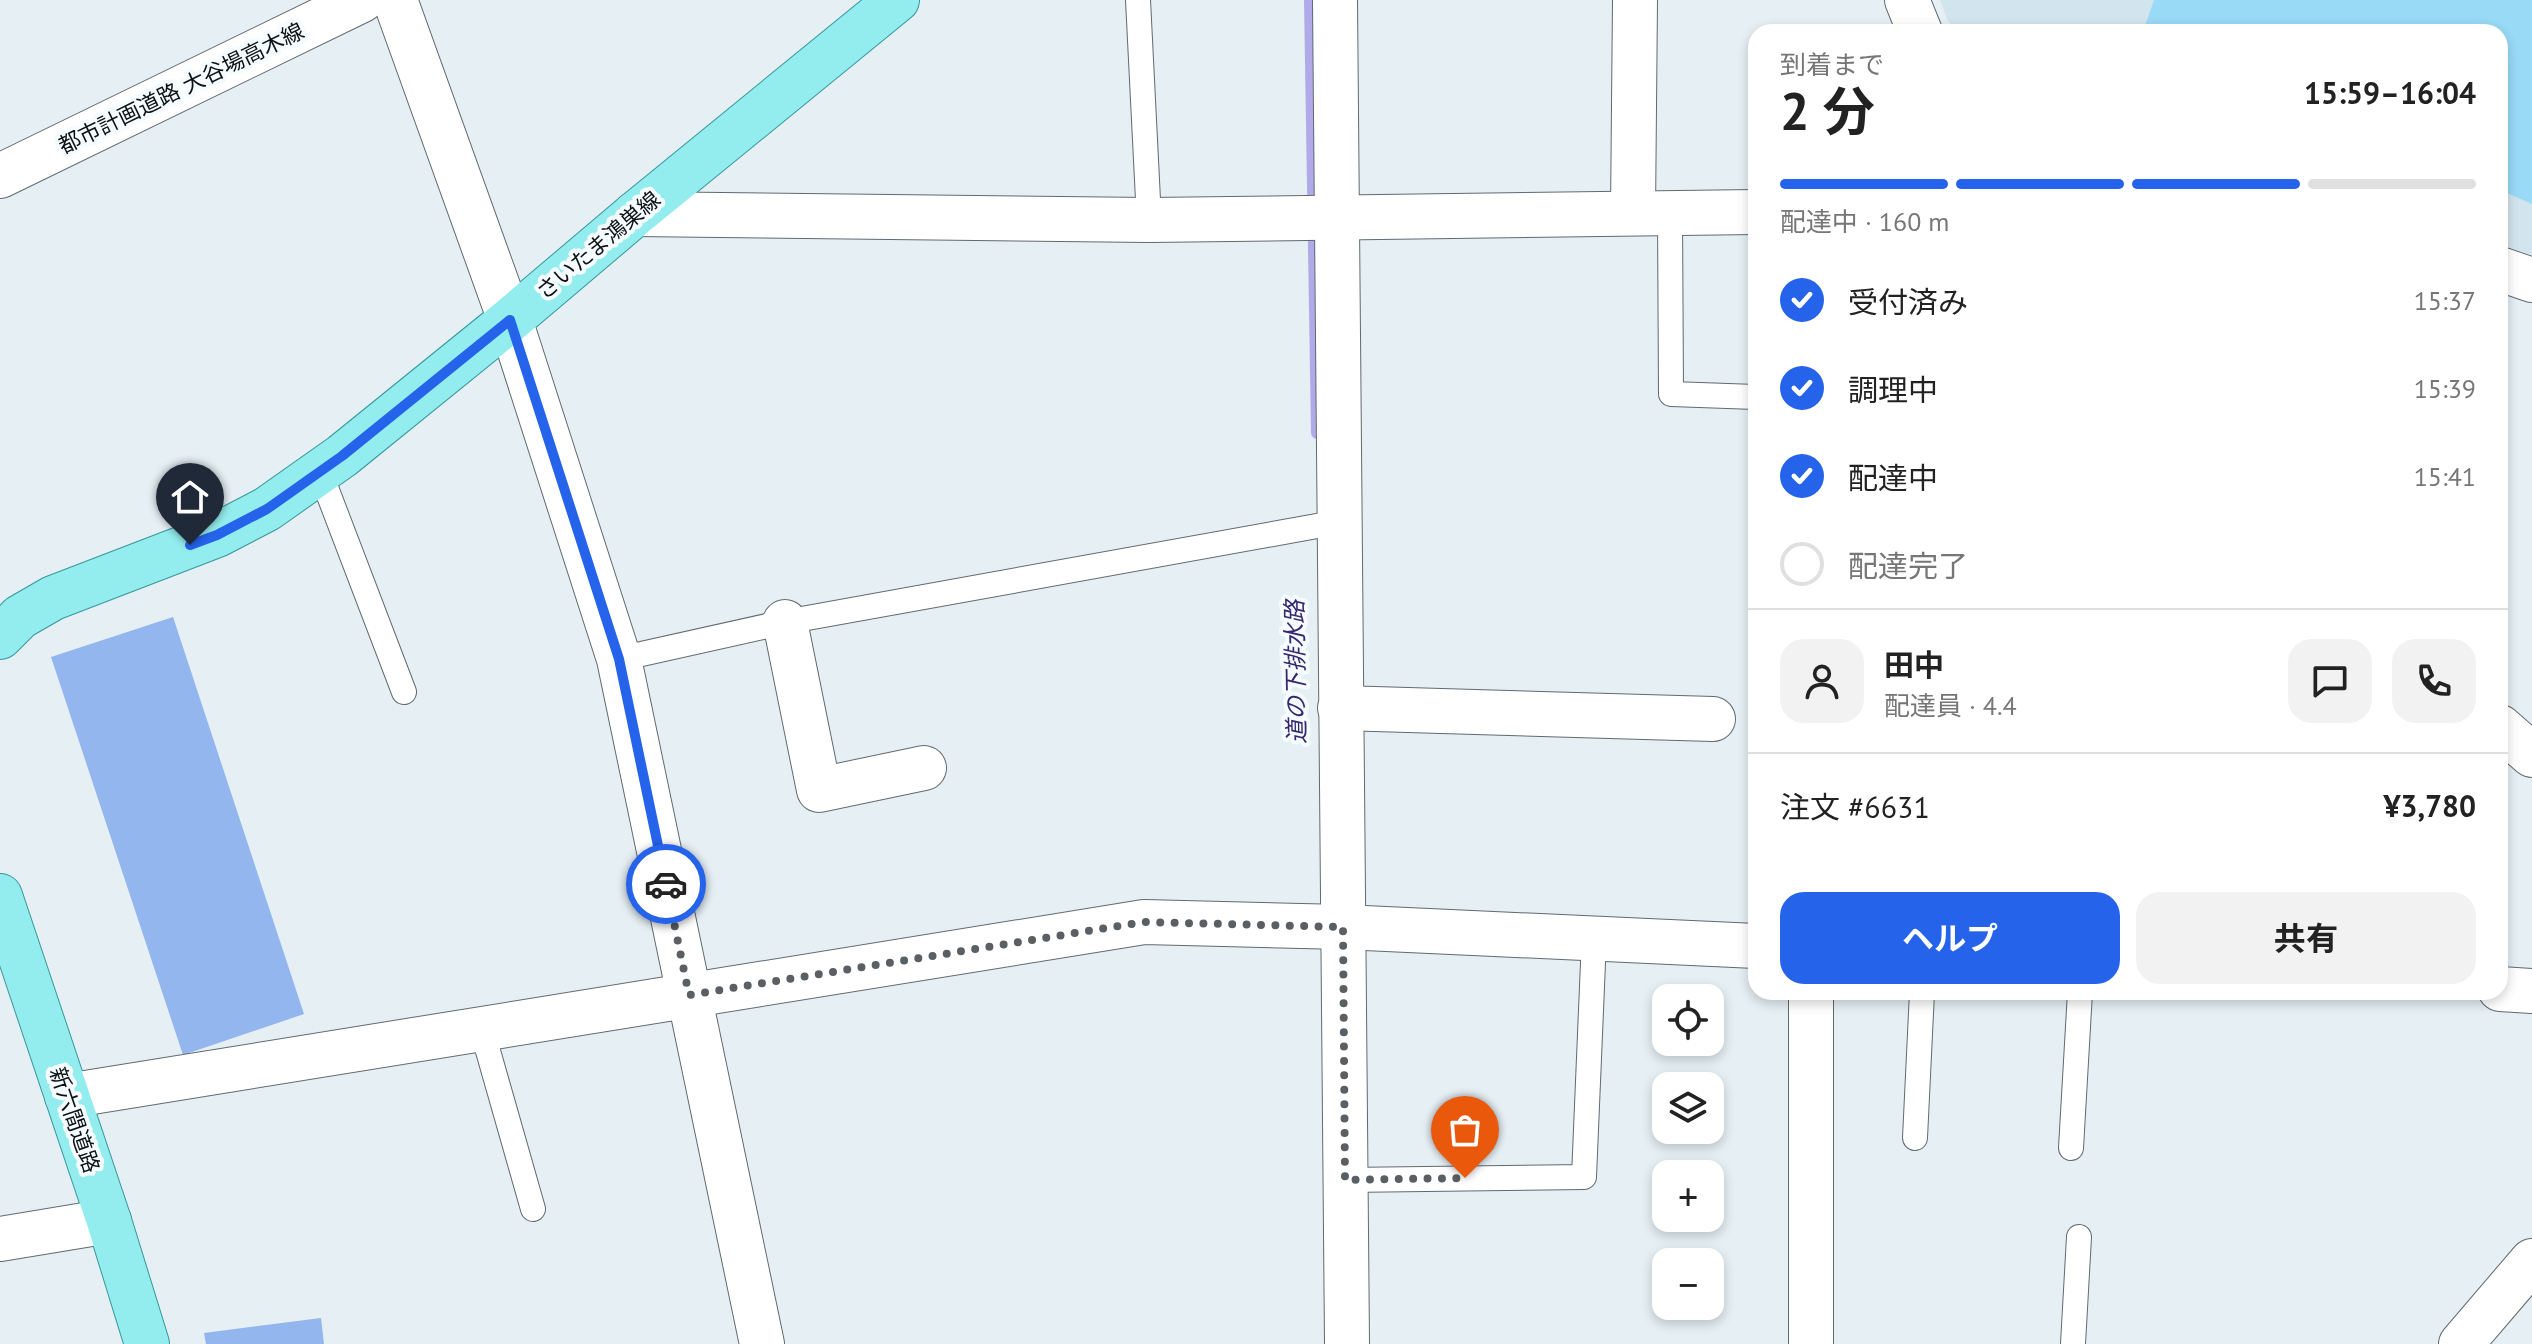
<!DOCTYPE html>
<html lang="ja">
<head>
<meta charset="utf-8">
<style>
  :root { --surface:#fff; --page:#f2f2f2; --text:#222; --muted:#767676; --line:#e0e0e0; --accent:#2563eb }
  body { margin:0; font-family:"PT Sans","Noto Sans JP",sans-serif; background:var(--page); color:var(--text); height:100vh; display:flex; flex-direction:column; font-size:30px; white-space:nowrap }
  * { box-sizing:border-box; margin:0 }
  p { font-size:26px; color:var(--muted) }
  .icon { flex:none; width:44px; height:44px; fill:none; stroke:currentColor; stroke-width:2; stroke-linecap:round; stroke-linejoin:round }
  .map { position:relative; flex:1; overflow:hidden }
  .drawer { position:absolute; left:1748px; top:24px; width:760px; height:976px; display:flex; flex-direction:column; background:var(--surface); border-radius:24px; box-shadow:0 4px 12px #0003 }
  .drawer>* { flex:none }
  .fabs { position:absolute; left:1652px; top:984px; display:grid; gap:16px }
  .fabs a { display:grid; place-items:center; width:72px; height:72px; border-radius:16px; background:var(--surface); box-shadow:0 4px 12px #0003; font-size:40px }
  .pin { position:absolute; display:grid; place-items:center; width:68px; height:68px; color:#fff; margin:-82px -34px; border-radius:50% 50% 50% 0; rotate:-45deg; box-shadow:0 0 8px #0007 }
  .pin .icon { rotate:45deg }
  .courier { position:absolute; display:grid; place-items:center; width:80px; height:80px; margin:-40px; border:6px solid #2563eb; border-radius:50%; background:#fff; color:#222; box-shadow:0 2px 10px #0007 }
  .head em { font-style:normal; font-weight:700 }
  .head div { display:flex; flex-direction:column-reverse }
  .head { display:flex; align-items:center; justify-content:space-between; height:136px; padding:0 32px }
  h1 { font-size:52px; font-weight:700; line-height:60px }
  .bar { display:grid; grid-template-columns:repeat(4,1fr); gap:12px 8px; align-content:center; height:96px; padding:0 32px }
  .bar i { height:10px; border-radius:6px; background:var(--line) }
  .bar .active { background:var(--accent) }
  .bar p { grid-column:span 4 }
  .line { display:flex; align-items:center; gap:20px; padding:0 32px; border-top:2px solid var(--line) }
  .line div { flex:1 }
  .round { display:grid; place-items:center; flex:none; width:84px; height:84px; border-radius:24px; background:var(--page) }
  ol { padding:0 32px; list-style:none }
  li { display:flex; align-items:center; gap:24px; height:88px }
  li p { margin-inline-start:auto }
  li .icon { padding:8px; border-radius:50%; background:var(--accent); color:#fff; stroke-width:4 }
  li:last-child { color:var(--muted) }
  li i { width:44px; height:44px; border:4px solid var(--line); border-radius:50% }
  .cta { display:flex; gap:16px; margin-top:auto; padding:16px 32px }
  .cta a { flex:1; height:92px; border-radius:24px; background:var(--accent); color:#fff; font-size:32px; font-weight:700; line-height:92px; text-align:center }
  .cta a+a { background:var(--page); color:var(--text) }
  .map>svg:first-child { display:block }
  .built { fill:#d2e4ed }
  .green { fill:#99daf7 }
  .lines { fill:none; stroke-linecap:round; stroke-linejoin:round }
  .stream { stroke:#b1aae8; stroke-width:12 }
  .building { fill:#92b6ed }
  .service-casing { stroke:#616a6f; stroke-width:26 }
  .minor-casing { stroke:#616a6f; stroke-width:46 }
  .tertiary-casing { stroke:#616a6f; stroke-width:46 }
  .primary-casing { stroke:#36979a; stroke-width:46 }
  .service { stroke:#fff; stroke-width:24 }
  .minor { stroke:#fff; stroke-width:44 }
  .tertiary { stroke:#fff; stroke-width:44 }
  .primary { stroke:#93ecee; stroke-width:44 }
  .done { stroke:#595f62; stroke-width:8; stroke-dasharray:0 14.4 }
  .route { stroke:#2563eb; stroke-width:10 }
  .labels { text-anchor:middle; stroke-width:8; stroke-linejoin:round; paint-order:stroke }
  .street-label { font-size:22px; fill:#0e1213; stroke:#f5fcff }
  .water-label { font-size:24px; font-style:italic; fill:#37276e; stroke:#f5fcff }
</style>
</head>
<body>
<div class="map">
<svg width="2532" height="1344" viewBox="0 0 2532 1344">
  <rect width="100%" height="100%" fill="#e5eff4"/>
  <!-- built -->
  <path class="built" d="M 1940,0 L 2532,0 L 2532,255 L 2500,244 L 2500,32 L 1959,32 L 1948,21 Z"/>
  <!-- green -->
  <path class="green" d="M 2154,0 L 2532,0 L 2532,204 L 2500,190 L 2500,32 L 2143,32 Z"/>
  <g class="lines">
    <!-- stream -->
    <path class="stream" d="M 1310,0 L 1317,433"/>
  </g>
  <!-- building -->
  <g class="building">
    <path d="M 173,617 L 304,1014 L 183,1055 L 51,657 Z"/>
    <path d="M 321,1318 L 324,1344 L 206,1344 L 204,1333 Z"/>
  </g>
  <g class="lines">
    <defs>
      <g id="service">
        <path d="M 1138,0 L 1149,220"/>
        <path d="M 1670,213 L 1671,394 L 1756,397"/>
        <path d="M 320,472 L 404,692"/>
        <path d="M 619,659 L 785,622 L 1339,522"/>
        <path d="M 482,1030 L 533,1209"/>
        <path d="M 1915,1138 L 1922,992"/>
        <path d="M 2071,1148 L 2080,992"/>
        <path d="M 1345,1180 L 1584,1177 L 1594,939"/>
        <path d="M 2073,1344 L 2079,1237"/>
      </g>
      <g id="minor">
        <path d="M 395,0 L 510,320 L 619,659 L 762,1344"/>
        <path d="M 1335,0 L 1347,1344"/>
        <path d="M 1907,0 L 1920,32"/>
        <path d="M 1633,213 L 1635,0"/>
        <path d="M 635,214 L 1149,220 L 1756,212"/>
        <path d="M 2500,269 L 2532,280"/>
        <path d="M 785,622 L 819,790 L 924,768"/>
        <path d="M 1340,708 L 1713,719"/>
        <path d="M 2500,727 L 2532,755"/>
        <path d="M 2500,989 L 2532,991"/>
        <path d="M 1811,992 L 1811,1344"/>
        <path d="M 67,1096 L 1144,922 L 1343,927 L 1756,946"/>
        <path d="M 0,1239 L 109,1221"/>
        <path d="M 2461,1344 L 2532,1261"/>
      </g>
      <path id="tertiary" d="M 0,176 L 362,0"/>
      <g id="primary">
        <path d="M 0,637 L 20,617 L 53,598 L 217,535 L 267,509 L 342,456 L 510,320 L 635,214 L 897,0"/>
        <path d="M 0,896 L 109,1221 L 147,1344"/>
      </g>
    </defs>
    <!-- service casing -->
    <use href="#service" class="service-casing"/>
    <!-- minor casing -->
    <use href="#minor" class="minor-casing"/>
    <!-- tertiary casing -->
    <use href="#tertiary" class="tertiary-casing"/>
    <!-- primary casing -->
    <use href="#primary" class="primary-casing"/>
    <!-- service -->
    <use href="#service" class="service"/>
    <!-- minor -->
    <use href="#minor" class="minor"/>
    <!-- tertiary -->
    <use href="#tertiary" class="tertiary"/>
    <!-- primary -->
    <use href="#primary" class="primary"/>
  </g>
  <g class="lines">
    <!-- done -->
    <path class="done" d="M 666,884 L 689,995 L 1144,922 L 1343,927 L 1345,1180 L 1465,1178"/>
    <!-- route -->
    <path class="route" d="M 190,545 L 217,535 L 267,509 L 342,456 L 510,320 L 619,659 L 666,884"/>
  </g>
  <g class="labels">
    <!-- street labels -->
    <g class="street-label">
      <text transform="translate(181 88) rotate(-26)" y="8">都市計画道路 大谷場高木線</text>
      <text transform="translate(598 245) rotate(-40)" y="8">さいたま鴻巣線</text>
      <text transform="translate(75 1120) rotate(71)" y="8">新六間道路</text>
    </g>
    <!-- water labels -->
    <g class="water-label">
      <text transform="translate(1296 672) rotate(-91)" y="8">道の下排水路</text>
    </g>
  </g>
</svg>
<div class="fabs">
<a><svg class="icon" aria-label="locate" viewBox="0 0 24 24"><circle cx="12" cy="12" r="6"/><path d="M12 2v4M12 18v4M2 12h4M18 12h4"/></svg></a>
<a><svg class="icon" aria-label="layers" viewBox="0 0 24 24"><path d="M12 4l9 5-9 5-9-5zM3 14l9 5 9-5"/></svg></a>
<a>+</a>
<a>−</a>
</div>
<div class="pin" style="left:1465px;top:1178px;background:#ea580c"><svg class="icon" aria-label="bag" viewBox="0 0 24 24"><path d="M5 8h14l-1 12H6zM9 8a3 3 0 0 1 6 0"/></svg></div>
<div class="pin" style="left:190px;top:545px;background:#1f2937"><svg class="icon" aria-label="home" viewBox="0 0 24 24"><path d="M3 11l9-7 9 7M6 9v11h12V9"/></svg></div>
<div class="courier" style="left:666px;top:884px"><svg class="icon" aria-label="car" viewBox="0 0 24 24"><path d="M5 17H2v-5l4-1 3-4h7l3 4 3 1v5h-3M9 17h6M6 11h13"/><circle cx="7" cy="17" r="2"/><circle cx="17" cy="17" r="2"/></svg></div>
<section class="drawer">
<div class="head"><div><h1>2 分</h1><p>到着まで</p></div><em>15:59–16:04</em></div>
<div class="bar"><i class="active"></i><i class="active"></i><i class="active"></i><i></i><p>配達中 · 160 m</p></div>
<ol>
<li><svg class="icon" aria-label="check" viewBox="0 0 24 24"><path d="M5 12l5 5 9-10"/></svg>受付済み<p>15:37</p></li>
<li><svg class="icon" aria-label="check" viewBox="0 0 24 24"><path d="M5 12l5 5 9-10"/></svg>調理中<p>15:39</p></li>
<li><svg class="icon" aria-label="check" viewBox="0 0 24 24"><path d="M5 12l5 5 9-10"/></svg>配達中<p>15:41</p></li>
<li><i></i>配達完了</li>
</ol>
<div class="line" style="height:144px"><a class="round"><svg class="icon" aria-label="person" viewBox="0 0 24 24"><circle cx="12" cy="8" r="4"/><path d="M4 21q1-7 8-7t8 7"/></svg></a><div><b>田中</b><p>配達員 · 4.4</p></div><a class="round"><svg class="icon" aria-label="chat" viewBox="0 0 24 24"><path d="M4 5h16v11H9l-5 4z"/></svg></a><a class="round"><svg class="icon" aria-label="phone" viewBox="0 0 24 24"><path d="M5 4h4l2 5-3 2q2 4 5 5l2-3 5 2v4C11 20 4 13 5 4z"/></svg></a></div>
<div class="line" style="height:104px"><div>注文 #6631</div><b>¥3,780</b></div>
<div class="cta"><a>ヘルプ</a><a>共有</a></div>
</section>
</div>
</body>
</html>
